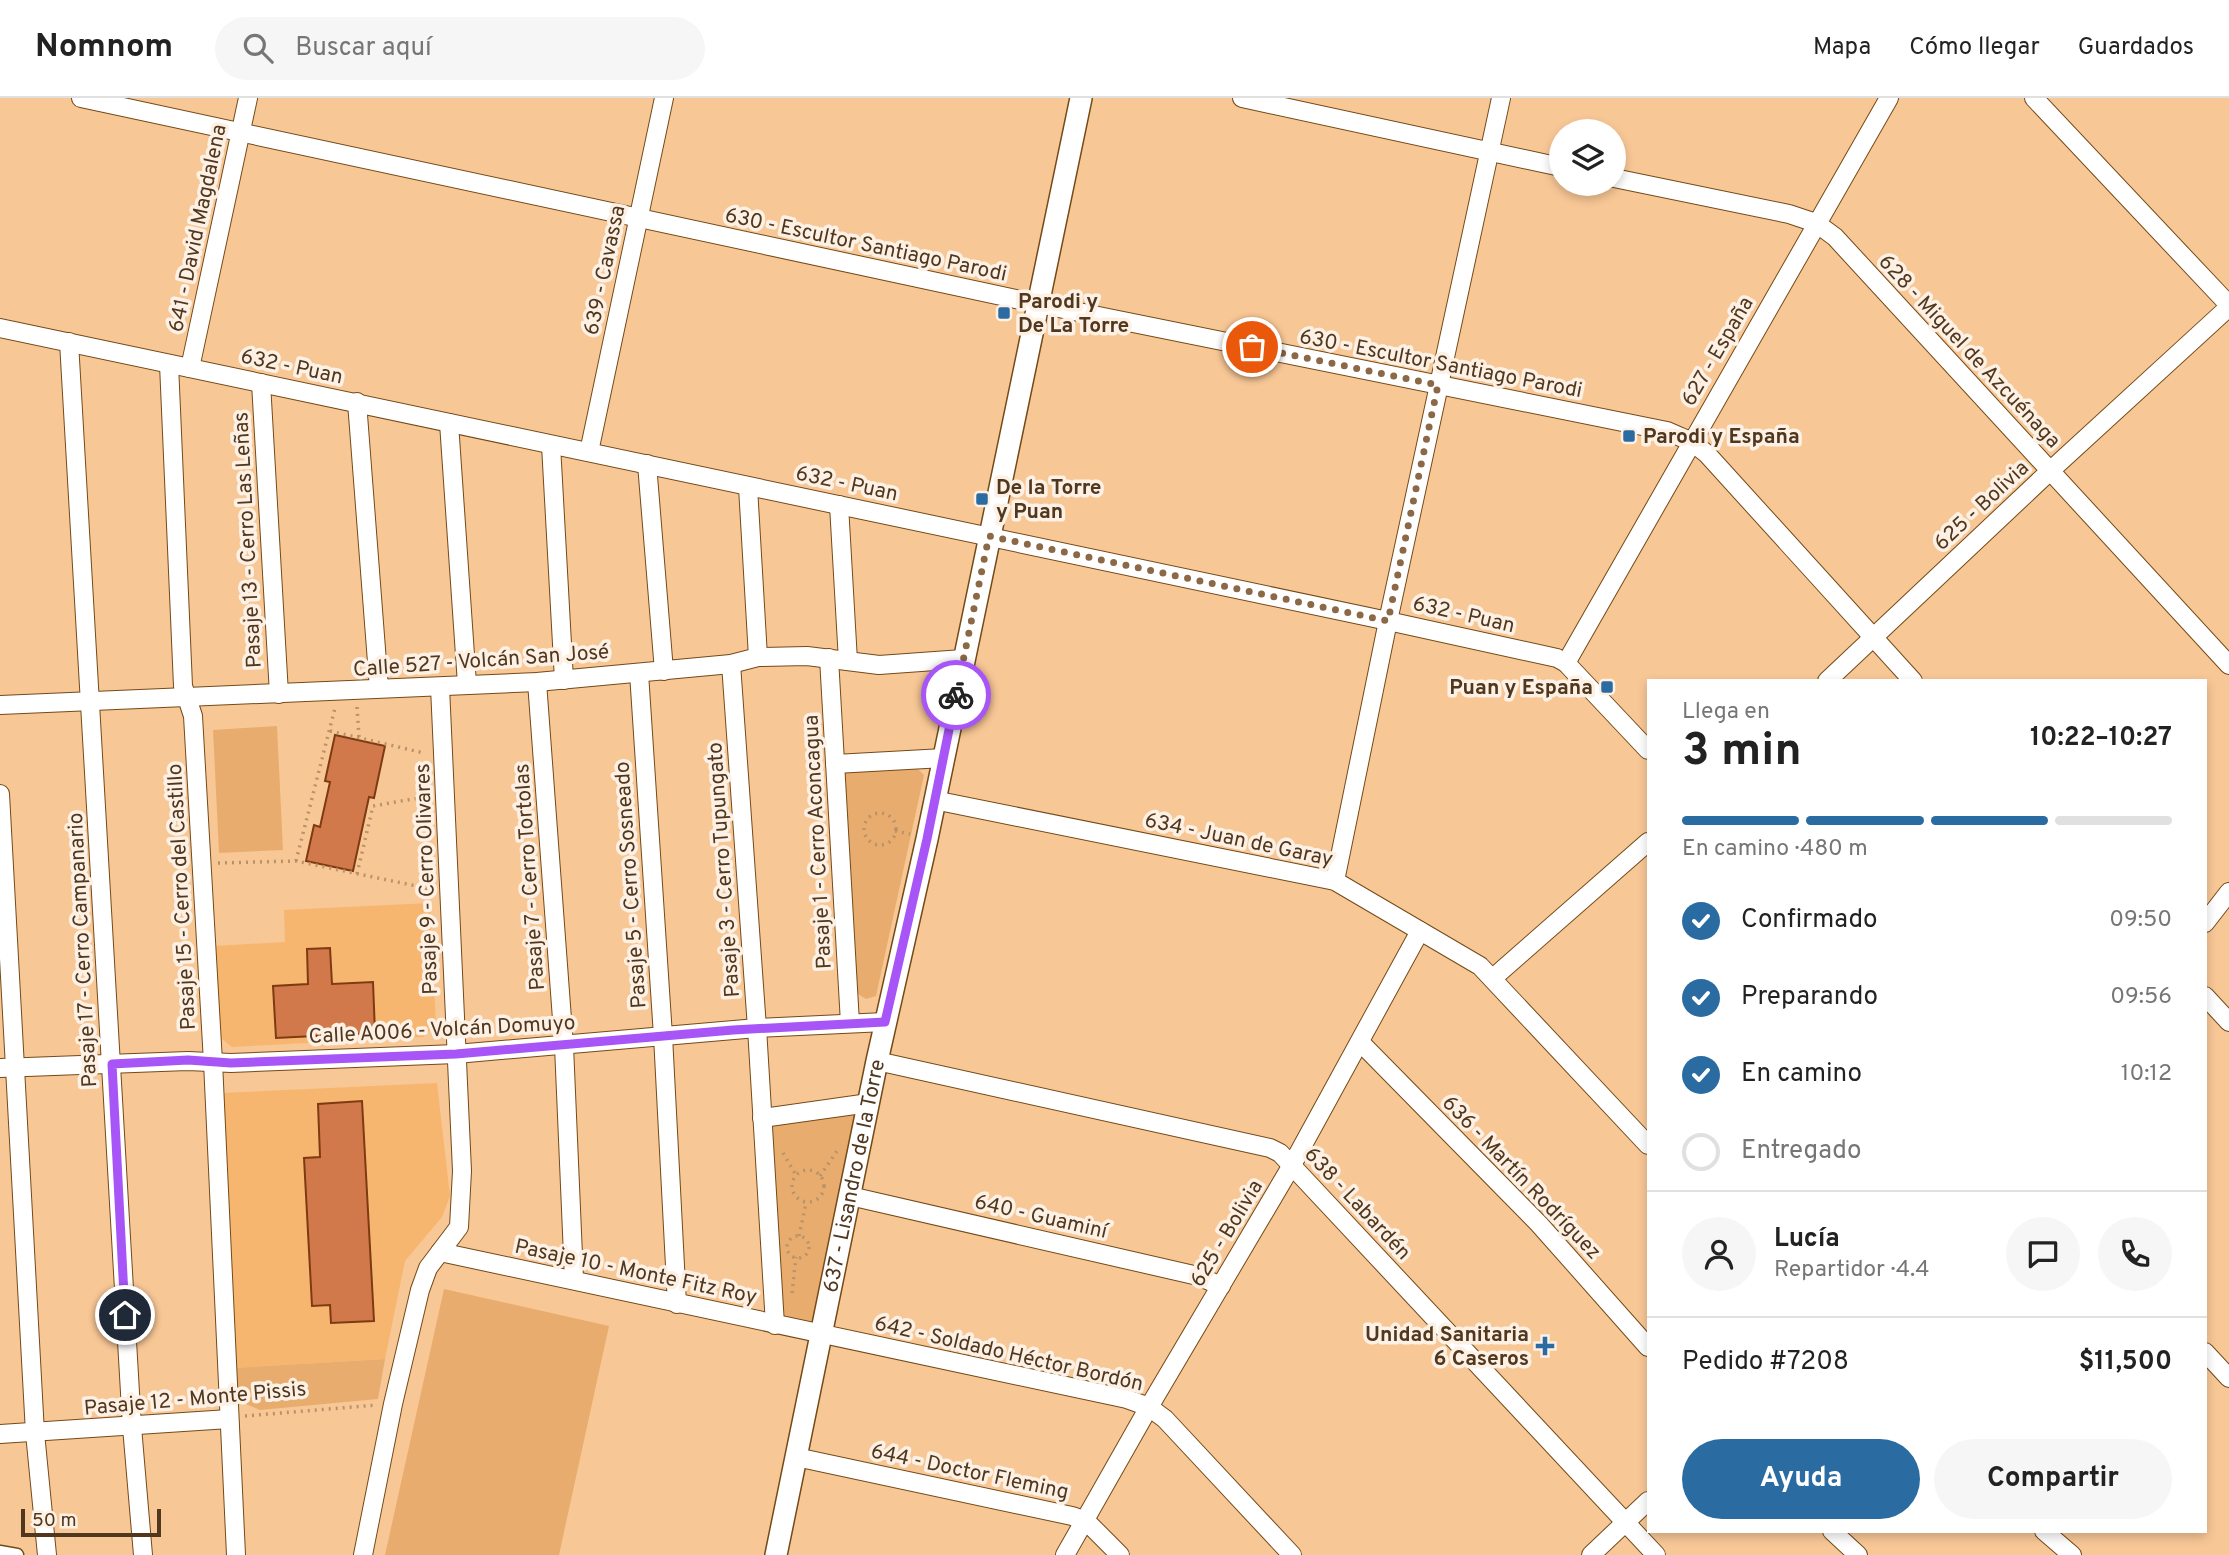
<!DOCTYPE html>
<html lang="es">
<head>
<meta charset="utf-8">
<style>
  :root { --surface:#fff; --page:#f6f6f6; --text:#222; --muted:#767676; --line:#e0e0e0; --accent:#2a6ba1 }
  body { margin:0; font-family:Overpass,sans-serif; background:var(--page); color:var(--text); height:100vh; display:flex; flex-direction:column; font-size:26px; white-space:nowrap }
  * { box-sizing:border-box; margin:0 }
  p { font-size:23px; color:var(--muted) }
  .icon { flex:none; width:38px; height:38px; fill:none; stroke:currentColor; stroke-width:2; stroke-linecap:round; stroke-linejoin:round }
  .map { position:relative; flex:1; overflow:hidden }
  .sheet { position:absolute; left:1647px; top:581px; width:560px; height:854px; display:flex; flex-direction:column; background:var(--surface); border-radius:0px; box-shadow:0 4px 10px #0003 }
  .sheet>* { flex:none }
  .controls { position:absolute; left:1549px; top:21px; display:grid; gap:14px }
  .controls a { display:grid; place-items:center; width:77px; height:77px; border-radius:50%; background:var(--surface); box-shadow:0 4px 10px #0003; font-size:35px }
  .scale { position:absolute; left:21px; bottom:18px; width:140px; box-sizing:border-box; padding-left:7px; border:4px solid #50371d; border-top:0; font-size:19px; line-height:24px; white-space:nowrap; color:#50371d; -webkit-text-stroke:5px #fdf0e4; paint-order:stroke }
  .pin { position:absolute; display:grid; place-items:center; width:60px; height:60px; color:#fff; margin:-30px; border:4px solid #fff; border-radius:50%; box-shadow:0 2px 7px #0007 }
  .courier { position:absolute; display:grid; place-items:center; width:70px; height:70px; margin:-35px; border:5px solid #a855f7; border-radius:50%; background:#fff; color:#222; box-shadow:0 2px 9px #0007 }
  .overview em { font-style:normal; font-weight:700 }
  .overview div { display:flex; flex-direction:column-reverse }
  .overview { display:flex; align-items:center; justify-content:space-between; height:119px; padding:0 35px }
  h1 { font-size:46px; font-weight:700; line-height:52px }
  .bar { display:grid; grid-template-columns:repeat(4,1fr); gap:10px 7px; align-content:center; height:84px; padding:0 35px }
  .bar i { height:9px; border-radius:5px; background:var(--line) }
  .bar .selected { background:var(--accent) }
  .bar p { grid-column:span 4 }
  .line { display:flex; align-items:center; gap:18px; padding:0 35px; border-top:2px solid var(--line) }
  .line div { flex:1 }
  .round { display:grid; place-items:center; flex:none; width:74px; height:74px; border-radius:37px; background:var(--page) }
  ol { padding:0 35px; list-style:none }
  li { display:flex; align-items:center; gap:21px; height:77px }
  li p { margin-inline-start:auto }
  li .icon { padding:7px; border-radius:50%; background:var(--accent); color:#fff; stroke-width:4 }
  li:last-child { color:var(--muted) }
  li i { width:38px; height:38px; border:4px solid var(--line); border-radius:50% }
  .action { display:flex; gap:14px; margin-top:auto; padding:14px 35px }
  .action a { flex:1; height:80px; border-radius:42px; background:var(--accent); color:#fff; font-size:28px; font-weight:700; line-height:80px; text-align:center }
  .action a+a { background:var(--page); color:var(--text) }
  header { display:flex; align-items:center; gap:42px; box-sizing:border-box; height:98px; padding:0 35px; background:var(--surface); border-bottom:2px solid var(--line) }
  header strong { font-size:33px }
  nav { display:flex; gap:38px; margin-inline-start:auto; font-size:24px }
  .search { width:490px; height:63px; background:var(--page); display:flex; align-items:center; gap:18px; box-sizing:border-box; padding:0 24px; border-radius:38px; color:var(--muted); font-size:26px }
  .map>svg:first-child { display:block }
  .built { fill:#f7b66f }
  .green { fill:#e8ad6e }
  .building { fill:#d1794b; stroke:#7e3a13; stroke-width:2 }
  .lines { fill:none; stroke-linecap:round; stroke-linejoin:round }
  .pedestrian-casing { stroke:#744a18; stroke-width:15 }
  .minor-casing { stroke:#744a18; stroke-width:20 }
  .tertiary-casing { stroke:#744a18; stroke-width:24 }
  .path { stroke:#ba9269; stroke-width:3.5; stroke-dasharray:2 5; stroke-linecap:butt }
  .pedestrian { stroke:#fff; stroke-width:12 }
  .minor { stroke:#fff; stroke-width:18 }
  .tertiary { stroke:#fff; stroke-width:21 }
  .done { stroke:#8b6947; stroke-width:7; stroke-dasharray:0 12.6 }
  .route { stroke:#a855f7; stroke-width:9 }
  .poi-dot { fill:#2a6ba1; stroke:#fdf0e4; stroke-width:2.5 }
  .labels { text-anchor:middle; stroke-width:7; stroke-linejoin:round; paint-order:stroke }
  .street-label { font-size:21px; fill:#50371d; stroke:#fdf0e4 }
  .poi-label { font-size:21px; font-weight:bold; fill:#50371d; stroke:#fdf0e4; text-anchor:start }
</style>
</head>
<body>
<header>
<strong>Nomnom</strong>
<div class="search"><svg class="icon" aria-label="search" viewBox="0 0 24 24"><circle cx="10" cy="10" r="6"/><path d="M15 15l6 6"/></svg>Buscar aquí</div>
<nav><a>Mapa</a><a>Cómo llegar</a><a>Guardados</a></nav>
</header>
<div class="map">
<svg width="2229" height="1457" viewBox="0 0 2229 1457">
  <rect width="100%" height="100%" fill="#f8c796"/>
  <!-- built -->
  <g class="built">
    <path d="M 430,805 L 436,927 L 423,939 L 232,949 L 218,938 L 213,848 L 285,844 L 284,812 Z"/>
    <path d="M 437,985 L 450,1098 L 442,1119 L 405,1163 L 385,1261 L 234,1270 L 221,995 Z"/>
  </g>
  <!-- green -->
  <g class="green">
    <path d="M 277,628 L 283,752 L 219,755 L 213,632 Z"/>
    <path d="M 916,669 L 924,677 L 876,898 L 866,901 L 858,896 L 842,674 Z"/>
    <path d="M 858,1011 L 812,1226 L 779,1218 L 770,1023 Z"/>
    <path d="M 444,1191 L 609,1228 L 559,1457 L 385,1457 Z"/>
    <path d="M 385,1261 L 378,1301 L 260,1312 L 236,1302 L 234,1270 Z"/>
  </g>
  <!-- building -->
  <g class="building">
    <path d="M 335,637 L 385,648 L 374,700 L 369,699 L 353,773 L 306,763 L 314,727 L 320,729 L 330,684 L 325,683 Z"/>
    <path d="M 330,850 L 332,886 L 373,884 L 375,935 L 276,940 L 273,888 L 308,886 L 307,851 Z"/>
    <path d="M 362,1003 L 374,1223 L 331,1225 L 330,1207 L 312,1208 L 304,1060 L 320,1059 L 318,1006 Z"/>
  </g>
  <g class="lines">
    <defs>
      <path id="pedestrian" d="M 0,1454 L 17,1457"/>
      <g id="minor">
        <path d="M 81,0 L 1039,206 L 1667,333 L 1692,344 L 1707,356 L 1913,583"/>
        <path d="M 1242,0 L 1561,69"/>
        <path d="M 2034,0 L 2229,207"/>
        <path d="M 1614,80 L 1789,116 L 1816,125 L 1835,139 L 2229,567"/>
        <path d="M 0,230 L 1388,523 L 1557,560 L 1566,565 L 1648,652"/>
        <path d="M 69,244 L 132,1329 L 143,1457"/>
        <path d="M 169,266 L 183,588 L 193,618 L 213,964 L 236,1457"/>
        <path d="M 190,270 L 248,0"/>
        <path d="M 261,285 L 279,596"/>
        <path d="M 357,304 L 379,590"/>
        <path d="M 449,325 L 467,586"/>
        <path d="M 551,347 L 564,582"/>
        <path d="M 589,354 L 664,0"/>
        <path d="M 647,366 L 664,573"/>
        <path d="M 748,389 L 758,559"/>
        <path d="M 839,407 L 848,563"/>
        <path d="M 829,560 L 850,925"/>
        <path d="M 1566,565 L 1889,0"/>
        <path d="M 731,566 L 757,930 L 775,1227"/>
        <path d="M 639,575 L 663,938 L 677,1206"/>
        <path d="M 1827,583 L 2050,373 L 2229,209"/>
        <path d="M 537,584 L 564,948 L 574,1181"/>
        <path d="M 0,607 L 537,584 L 731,566 L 758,559 L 807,558 L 879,567 L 963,561"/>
        <path d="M 835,666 L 944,660"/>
        <path d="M 0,696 L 35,1335 L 47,1457"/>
        <path d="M 934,702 L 1335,783 L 1480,868 L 1648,1047"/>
        <path d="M 1335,783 L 1388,523 L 1501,0"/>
        <path d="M 2205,825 L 2229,794"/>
        <path d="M 1493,880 L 1648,744"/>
        <path d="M 2205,898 L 2229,924"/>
        <path d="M 1360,944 L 1539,1126 L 1648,1249"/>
        <path d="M 877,963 L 1270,1050 L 1280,1055 L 1656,1457"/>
        <path d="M 0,970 L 188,963 L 231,965 L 456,956 L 757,930 L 885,924"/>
        <path d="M 762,1020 L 869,1005"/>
        <path d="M 850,1098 L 1198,1178 L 1221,1188"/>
        <path d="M 440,1154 L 1127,1301 L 1149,1309 L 1165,1321 L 1292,1457"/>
        <path d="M 2205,1254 L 2229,1280"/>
        <path d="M 0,1336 L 229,1321"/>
        <path d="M 796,1359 L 1072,1418 L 1086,1423 L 1120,1457"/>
        <path d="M 1832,1433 L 1858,1457"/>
        <path d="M 2044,1433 L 2072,1457"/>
        <path d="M 363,1457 L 393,1306 L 420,1192 L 428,1170 L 459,1129 L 462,1073 L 440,589"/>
        <path d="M 1065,1457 L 1149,1309 L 1292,1067 L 1420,833"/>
        <path d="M 1591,1457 L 1648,1403"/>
      </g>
      <g id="tertiary">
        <path id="s1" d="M 776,1457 L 877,963 L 927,741 L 1081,0"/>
      </g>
    </defs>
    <!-- pedestrian casing -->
    <use href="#pedestrian" class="pedestrian-casing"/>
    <!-- minor casing -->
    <use href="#minor" class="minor-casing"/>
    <!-- tertiary casing -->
    <use href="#tertiary" class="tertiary-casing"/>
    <!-- path -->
    <g class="path">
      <path d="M 357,609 L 359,639"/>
      <path d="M 330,633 L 424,655"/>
      <circle cx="880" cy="731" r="16"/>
      <path d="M 895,733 L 910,736"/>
      <path d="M 296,763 L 335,610"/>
      <path d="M 218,765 L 296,763 L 431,791"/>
      <path d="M 357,776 L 373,708 L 430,698"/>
      <path d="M 783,1055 L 796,1077"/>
      <circle cx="808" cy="1088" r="16"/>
      <path d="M 820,1078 L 839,1050"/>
      <path d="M 799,1138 L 806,1105"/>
      <circle cx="798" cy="1149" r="11"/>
      <path d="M 792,1195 L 796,1159"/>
      <path d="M 245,1318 L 377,1307"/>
    </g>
    <!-- pedestrian -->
    <use href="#pedestrian" class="pedestrian"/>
    <!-- minor -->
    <use href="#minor" class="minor"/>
    <!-- tertiary -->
    <use href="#tertiary" class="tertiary"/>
  </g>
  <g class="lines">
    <!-- done -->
    <path class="done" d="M 956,597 L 989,438 L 1388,523 L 1438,287 L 1252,249"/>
    <!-- route -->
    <path class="route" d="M 125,1217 L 112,966 L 188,962 L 231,965 L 456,956 L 733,932 L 885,924 L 927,741 L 956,597"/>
  </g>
  <!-- markers -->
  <g class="poi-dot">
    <rect x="997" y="208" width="14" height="14" rx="3.5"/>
    <rect x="1622" y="331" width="14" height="14" rx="3.5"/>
    <rect x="975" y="394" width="14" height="14" rx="3.5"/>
    <rect x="1600" y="582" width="14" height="14" rx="3.5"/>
    <path d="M1541.5 1237.5h7v7h7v7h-7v7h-7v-7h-7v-7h7z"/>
  </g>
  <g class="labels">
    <!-- street labels -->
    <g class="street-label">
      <text transform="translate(197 130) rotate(-78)" y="7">641 - David Magdalena</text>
      <text transform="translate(866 146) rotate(12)" y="7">630 - Escultor Santiago Parodi</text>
      <text transform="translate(604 172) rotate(-78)" y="7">639 - Cavassa</text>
      <text transform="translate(1717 253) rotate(-60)" y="7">627 - España</text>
      <text transform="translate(1970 253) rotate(47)" y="7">628 - Miguel de Azcuénaga</text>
      <text transform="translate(1441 265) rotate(11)" y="7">630 - Escultor Santiago Parodi</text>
      <text transform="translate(292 268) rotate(12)" y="7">632 - Puan</text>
      <text transform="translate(847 385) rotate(12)" y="7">632 - Puan</text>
      <text transform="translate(1981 407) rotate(-43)" y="7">625 - Bolivia</text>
      <text transform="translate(247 442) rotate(-93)" y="7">Pasaje 13 - Cerro Las Leñas</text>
      <text transform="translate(1464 516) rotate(13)" y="7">632 - Puan</text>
      <text transform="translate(481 562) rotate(-4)" y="7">Calle 527 - Volcán San José</text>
      <text transform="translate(1239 741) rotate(12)" y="7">634 - Juan de Garay</text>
      <text transform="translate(817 744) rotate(-93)" y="7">Pasaje 1 - Cerro Aconcagua</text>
      <text transform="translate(723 772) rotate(-94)" y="7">Pasaje 3 - Cerro Tupungato</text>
      <text transform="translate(529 779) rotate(-94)" y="7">Pasaje 7 - Cerro Tortolas</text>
      <text transform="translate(426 781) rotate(-92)" y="7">Pasaje 9 - Cerro Olivares</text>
      <text transform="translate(630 787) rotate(-94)" y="7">Pasaje 5 - Cerro Sosneado</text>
      <text transform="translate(181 799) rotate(-93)" y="7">Pasaje 15 - Cerro del Castillo</text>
      <text transform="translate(82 852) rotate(-93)" y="7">Pasaje 17 - Cerro Campanario</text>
      <text transform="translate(442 931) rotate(-3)" y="7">Calle A006 - Volcán Domuyo</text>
      <text dy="7" stroke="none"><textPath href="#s1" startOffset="387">637 - Lisandro de la Torre</textPath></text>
      <text transform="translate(1522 1079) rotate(46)" y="7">636 - Martín Rodríguez</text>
      <text transform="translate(1358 1105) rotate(47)" y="7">638 - Labardén</text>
      <text transform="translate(1041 1118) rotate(13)" y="7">640 - Guaminí</text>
      <text transform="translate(1226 1135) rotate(-59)" y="7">625 - Bolivia</text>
      <text transform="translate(636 1173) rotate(12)" y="7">Pasaje 10 - Monte Fitz Roy</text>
      <text transform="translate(1009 1255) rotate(13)" y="7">642 - Soldado Héctor Bordón</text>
      <text transform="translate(195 1300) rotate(-5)" y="7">Pasaje 12 - Monte Pissis</text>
      <text transform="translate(970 1373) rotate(12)" y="7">644 - Doctor Fleming</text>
    </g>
    <!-- poi labels -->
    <g class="poi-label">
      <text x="1018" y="210">Parodi y<tspan x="1018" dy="24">De La Torre</tspan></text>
      <text x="1643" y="345">Parodi y España</text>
      <text x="996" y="396">De la Torre<tspan x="996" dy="24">y Puan</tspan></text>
      <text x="1593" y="596" text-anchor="end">Puan y España</text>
      <text x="1529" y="1243" text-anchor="end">Unidad Sanitaria<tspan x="1529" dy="24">6 Caseros</tspan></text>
    </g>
  </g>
</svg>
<div class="controls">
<a><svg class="icon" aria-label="layers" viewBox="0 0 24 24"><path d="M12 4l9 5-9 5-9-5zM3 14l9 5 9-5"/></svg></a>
</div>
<div class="scale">50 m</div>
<div class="pin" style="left:1252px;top:249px;background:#ea580c"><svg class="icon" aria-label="bag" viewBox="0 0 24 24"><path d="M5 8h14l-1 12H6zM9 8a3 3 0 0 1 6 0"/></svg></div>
<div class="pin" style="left:125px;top:1217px;background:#1f2937"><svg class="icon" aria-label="home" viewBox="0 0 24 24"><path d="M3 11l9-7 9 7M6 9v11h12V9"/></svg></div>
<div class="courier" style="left:956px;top:597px"><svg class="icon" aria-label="bike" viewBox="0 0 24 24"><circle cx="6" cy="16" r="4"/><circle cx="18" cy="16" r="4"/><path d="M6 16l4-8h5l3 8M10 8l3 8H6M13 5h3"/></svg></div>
<section class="sheet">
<div class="overview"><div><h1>3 min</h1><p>Llega en</p></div><em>10:22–10:27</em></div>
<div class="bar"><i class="selected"></i><i class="selected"></i><i class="selected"></i><i></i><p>En camino · 480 m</p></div>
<ol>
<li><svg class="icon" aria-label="check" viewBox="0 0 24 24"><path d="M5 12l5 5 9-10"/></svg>Confirmado<p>09:50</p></li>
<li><svg class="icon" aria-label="check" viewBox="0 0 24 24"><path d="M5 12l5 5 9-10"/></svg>Preparando<p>09:56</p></li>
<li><svg class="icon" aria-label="check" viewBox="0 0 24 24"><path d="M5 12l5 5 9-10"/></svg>En camino<p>10:12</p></li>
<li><i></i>Entregado</li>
</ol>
<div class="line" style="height:126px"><a class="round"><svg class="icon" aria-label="person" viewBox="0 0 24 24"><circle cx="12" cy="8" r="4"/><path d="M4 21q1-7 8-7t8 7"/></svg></a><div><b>Lucía</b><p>Repartidor · 4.4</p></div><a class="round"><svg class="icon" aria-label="chat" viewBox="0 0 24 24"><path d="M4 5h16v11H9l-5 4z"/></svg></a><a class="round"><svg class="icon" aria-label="phone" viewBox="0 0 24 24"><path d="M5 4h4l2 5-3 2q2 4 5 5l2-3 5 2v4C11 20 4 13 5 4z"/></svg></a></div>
<div class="line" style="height:91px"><div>Pedido #7208</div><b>$11,500</b></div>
<div class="action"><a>Ayuda</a><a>Compartir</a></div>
</section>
</div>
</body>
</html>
